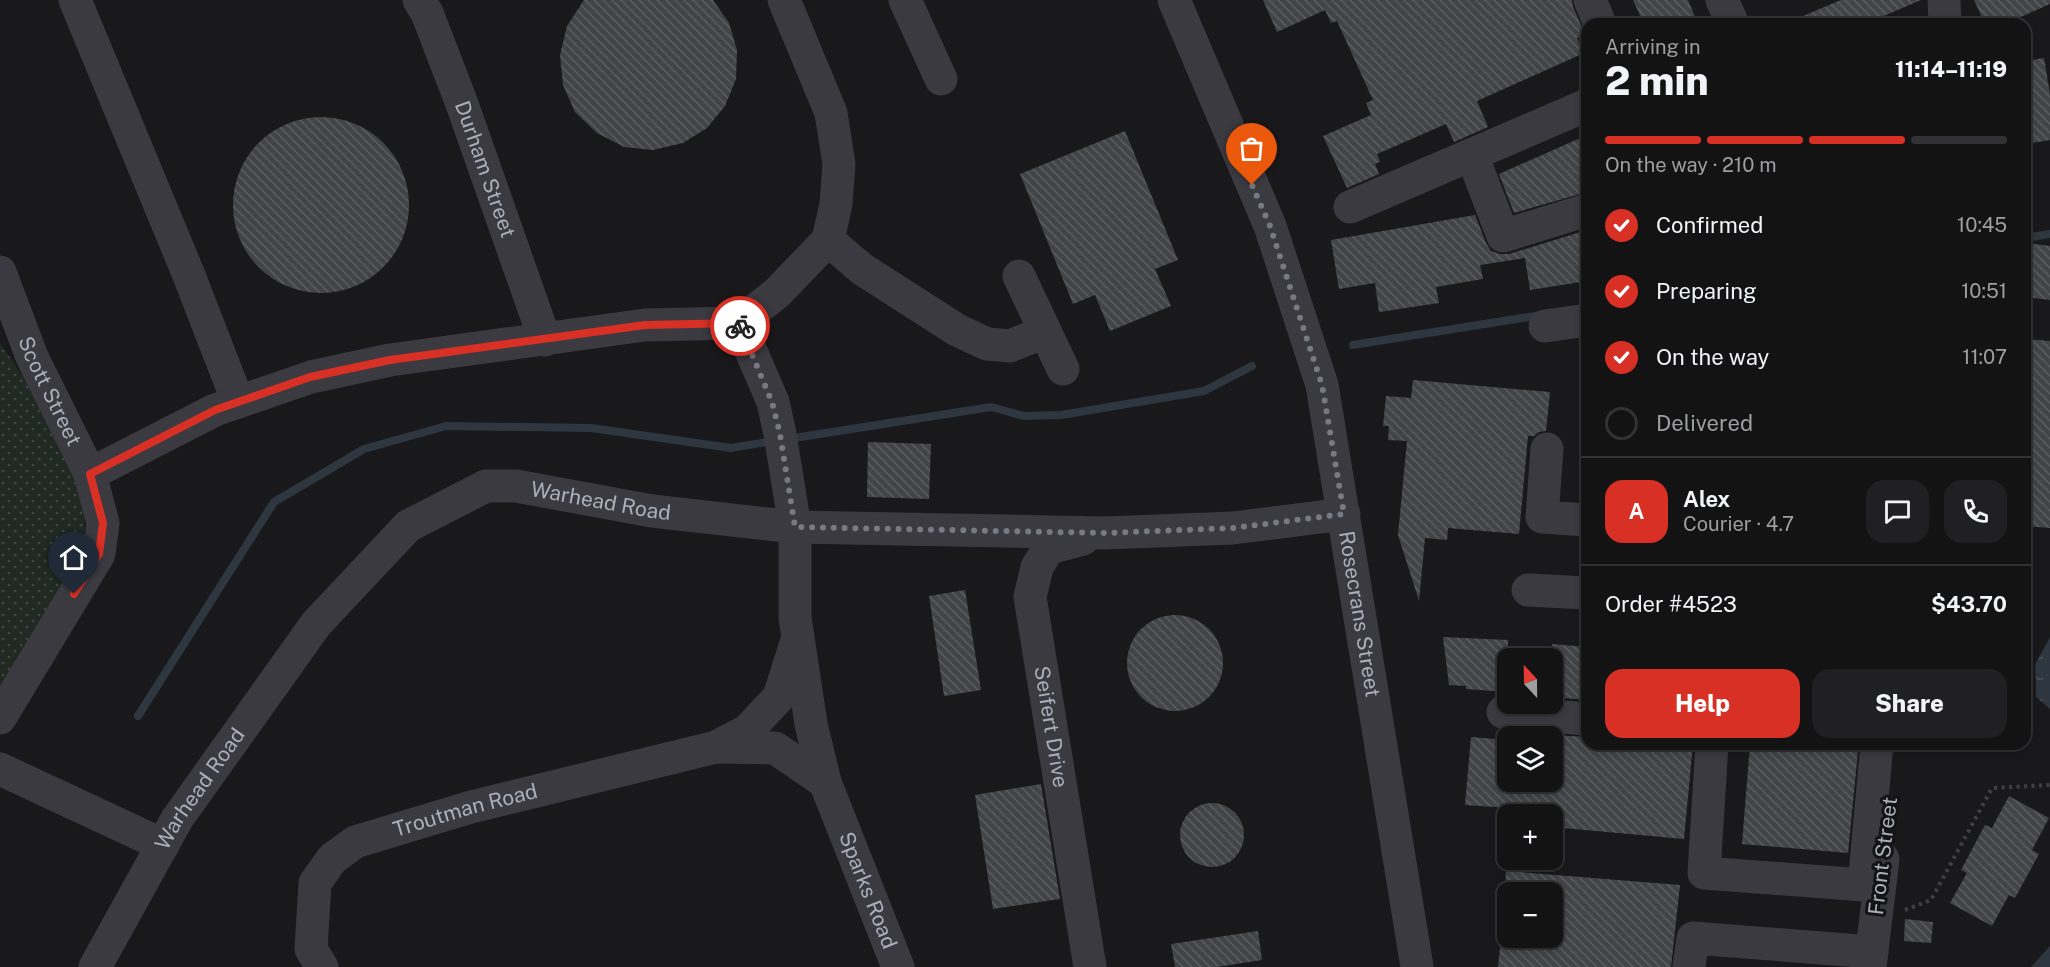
<!DOCTYPE html>
<html lang="en">
<head>
<meta charset="utf-8">
<style>
  :root { --surface:#131314; --page:#202022; --text:#f1f3f6; --muted:#9d9ea0; --line:#323234; --accent:#d93025 }
  body { margin:0; font-family:"Public Sans",sans-serif; background:var(--page); color:var(--text); height:100vh; display:flex; flex-direction:column; font-size:22px; white-space:nowrap }
  * { box-sizing:border-box; margin:0 }
  p { font-size:20px; color:var(--muted) }
  .icon { flex:none; width:33px; height:33px; fill:none; stroke:currentColor; stroke-width:2; stroke-linecap:round; stroke-linejoin:round }
  .map { position:relative; flex:1; overflow:hidden }
  .details { position:absolute; left:1581px; top:18px; width:450px; height:732px; display:flex; flex-direction:column; background:var(--surface); border-radius:18px; box-shadow:0 3px 9px #0003,0 0 0 2px var(--line) }
  .details>* { flex:none }
  .needle { width:39px; rotate:338deg }
  .buttons { position:absolute; left:1497px; top:648px; display:grid; gap:12px }
  .buttons a { display:grid; place-items:center; width:66px; height:66px; border-radius:12px; background:var(--surface); box-shadow:0 3px 9px #0003,0 0 0 2px var(--line); font-size:30px }
  .pin { position:absolute; display:grid; place-items:center; width:51px; height:51px; color:#fff; margin:-62px -26px; border-radius:50% 50% 50% 0; rotate:-45deg; box-shadow:0 0 6px #0007 }
  .pin .icon { rotate:45deg }
  .courier { position:absolute; display:grid; place-items:center; width:60px; height:60px; margin:-30px; border:4px solid #d93025; border-radius:50%; background:#fff; color:#222; box-shadow:0 2px 8px #0007 }
  .headline em { font-style:normal; font-weight:800 }
  .headline div { display:flex; flex-direction:column-reverse }
  .headline { display:flex; align-items:center; justify-content:space-between; height:102px; padding:0 24px }
  h1 { font-size:39px; font-weight:800; line-height:45px }
  .bar { display:grid; grid-template-columns:repeat(4,1fr); gap:9px 6px; align-content:center; height:72px; padding:0 24px }
  .bar i { height:8px; border-radius:4px; background:var(--line) }
  .bar .current { background:var(--accent) }
  .bar p { grid-column:span 4 }
  .line { display:flex; align-items:center; gap:15px; padding:0 24px; border-top:2px solid var(--line) }
  .line div { flex:1 }
  .round { display:grid; place-items:center; flex:none; width:63px; height:63px; border-radius:18px; background:var(--page) }
  ol { padding:0 24px; list-style:none }
  li { display:flex; align-items:center; gap:18px; height:66px }
  li p { margin-inline-start:auto }
  li .icon { padding:6px; border-radius:50%; background:var(--accent); color:#fff; stroke-width:4 }
  li:last-child { color:var(--muted) }
  li i { width:33px; height:33px; border:3px solid var(--line); border-radius:50% }
  .button { display:flex; gap:12px; margin-top:auto; padding:12px 24px }
  .button a { flex:1; height:69px; border-radius:18px; background:var(--accent); color:#fff; font-size:24px; font-weight:800; line-height:69px; text-align:center }
  .button a+a { background:var(--page); color:var(--text) }
  .map>svg:first-child { display:block }
  .grass { fill:url(#grass-dots) }
  .water { fill:url(#water-ripples) }
  .pier { fill:#19191b }
  .lines { fill:none; stroke-linecap:round; stroke-linejoin:round }
  .stream { stroke:#2e3740; stroke-width:8 }
  .building { fill:url(#building-back-hatch) }
  .path { stroke:#404147; stroke-width:4; stroke-dasharray:3 4.5; stroke-linecap:butt }
  .minor { stroke:#3a3a40; stroke-width:33 }
  .done { stroke:#787a83; stroke-width:6; stroke-dasharray:0 10.8 }
  .route { stroke:#d93025; stroke-width:8 }
  .labels { text-anchor:middle; stroke-width:6; stroke-linejoin:round; paint-order:stroke }
  .street-label { font-size:21px; fill:#abafbb; stroke:#141416 }
</style>
</head>
<body>
<div class="map">
<svg width="2050" height="967" viewBox="0 0 2050 967">
  <defs>
    <pattern id="grass-dots" width="8" height="8" patternUnits="userSpaceOnUse" patternTransform="scale(1.5)"><rect width="8" height="8" fill="#202922"/><path d="M2 2h.1M6 6h.1" fill="none" stroke="#3e4640" stroke-width="1.8" stroke-linecap="round"/></pattern>
    <pattern id="water-ripples" width="26" height="14" patternUnits="userSpaceOnUse" patternTransform="scale(1.5)"><rect width="26" height="14" fill="#2e3740"/><path d="M2 4q2-2 4 0t4 0M15 11q2-2 4 0t4 0" fill="none" stroke="#4a515a"/></pattern>
    <pattern id="building-back-hatch" width="6" height="6" patternUnits="userSpaceOnUse" patternTransform="scale(1.5)"><rect width="6" height="6" fill="#434448"/><path d="M-1 5l2 2M0 0l6 6M5-1l2 2" fill="none" stroke="#5b5c60"/></pattern>
  </defs>
  <rect width="100%" height="100%" fill="#19191b"/>
  <!-- grass -->
  <path class="grass" d="M 0,343 C 37,396 103,493 80,559 C 76,572 64,586 57,598 C 38,629 19,661 0,692 Z"/>
  <!-- water -->
  <g class="water">
    <path d="M 2050,625 L 2050,711 L 2036,697 L 2035,665 Z"/>
    <path d="M 2050,907 L 2050,967 L 2014,967 Z"/>
  </g>
  <!-- pier -->
  <g class="pier">
    <path d="M 2050,622 L 2050,637 L 2035,665 L 2036,697 L 2050,709 L 2050,714 L 2033,698 L 2032,665 L 2047,624 Z"/>
    <path d="M 2050,904 L 2050,946 L 2031,967 L 2011,967 Z"/>
  </g>
  <g class="lines">
    <!-- stream -->
    <g class="stream">
      <path d="M 2025,238 L 2050,234"/>
      <path d="M 1353,345 L 1541,315"/>
      <path d="M 788,439 L 991,407 L 1024,416 L 1061,415 L 1204,391 L 1252,366"/>
      <path d="M 138,716 L 274,502 L 364,449 L 446,426 L 591,428 L 731,448 L 773,441"/>
    </g>
  </g>
  <!-- building -->
  <g class="building">
    <path d="M 584,0 L 713,0 L 729,23 L 737,50 L 736,79 L 725,106 L 707,128 L 683,143 L 653,150 L 624,147 L 597,133 L 575,112 L 563,85 L 560,55 L 567,26 Z"/>
    <path d="M 1263,0 L 1572,0 L 1573,7 L 1585,34 L 1577,38 L 1584,53 L 1477,101 L 1488,127 L 1454,142 L 1446,124 L 1377,154 L 1380,162 L 1375,164 L 1379,174 L 1347,188 L 1323,136 L 1371,115 L 1366,103 L 1373,100 L 1337,21 L 1331,23 L 1325,10 L 1277,32 Z"/>
    <path d="M 1633,0 L 1688,0 L 1698,24 L 1644,24 Z"/>
    <path d="M 1841,0 L 1921,0 L 1865,24 L 1855,24 L 1853,17 L 1836,24 L 1784,24 Z"/>
    <path d="M 1974,0 L 2050,0 L 2050,4 L 2005,24 L 1985,24 Z"/>
    <path d="M 2044,58 L 2050,94 L 2050,140 L 2025,144 L 2025,61 Z"/>
    <circle cx="321" cy="205" r="88"/>
    <path d="M 1125,131 L 1178,260 L 1155,269 L 1171,306 L 1110,331 L 1095,295 L 1073,304 L 1020,174 Z"/>
    <path d="M 1587,135 L 1587,192 L 1514,213 L 1499,174 Z"/>
    <path d="M 1475,215 L 1486,243 L 1491,251 L 1500,254 L 1509,254 L 1587,230 L 1587,281 L 1530,290 L 1525,258 L 1480,265 L 1483,279 L 1436,287 L 1439,303 L 1379,312 L 1375,283 L 1339,289 L 1331,240 Z"/>
    <path d="M 2025,243 L 2050,246 L 2050,300 L 2025,297 Z"/>
    <path d="M 2026,339 L 2050,341 L 2050,528 L 2025,526 Z"/>
    <path d="M 1413,380 L 1550,392 L 1546,431 L 1539,432 L 1534,436 L 1528,436 L 1519,534 L 1448,528 L 1447,540 L 1425,538 L 1419,601 L 1398,535 L 1407,441 L 1388,440 L 1389,426 L 1383,426 L 1386,396 L 1411,398 Z"/>
    <path d="M 868,442 L 931,444 L 929,499 L 867,497 Z"/>
    <path d="M 965,590 L 981,690 L 944,696 L 929,596 Z"/>
    <circle cx="1175" cy="663" r="48"/>
    <path d="M 1443,637 L 1508,640 L 1508,692 L 1466,689 L 1466,686 L 1449,685 Z"/>
    <path d="M 1552,644 L 1587,647 L 1587,700 L 1552,697 Z"/>
    <path d="M 1552,735 L 1587,737 L 1587,744 L 1693,744 L 1684,839 L 1552,827 L 1552,814 L 1511,814 L 1511,808 L 1465,805 L 1471,737 L 1508,740 L 1508,782 L 1552,782 Z"/>
    <path d="M 1750,744 L 1776,744 L 1858,751 L 1848,853 L 1742,844 Z"/>
    <path d="M 1041,784 L 1060,899 L 993,909 L 975,795 Z"/>
    <path d="M 2009,796 L 2049,818 L 2032,850 L 2039,854 L 2015,898 L 2009,895 L 1992,926 L 1950,903 L 1967,873 L 1961,870 L 1985,825 L 1992,828 Z"/>
    <circle cx="1212" cy="835" r="32"/>
    <path d="M 1506,871 L 1680,885 L 1671,967 L 1498,967 L 1501,938 L 1552,938 L 1552,892 L 1505,892 Z"/>
    <path d="M 1905,919 L 1933,922 L 1931,943 L 1904,941 Z"/>
    <path d="M 1258,931 L 1262,960 L 1217,967 L 1175,967 L 1171,944 Z"/>
  </g>
  <g class="lines">
    <!-- path -->
    <path class="path" d="M 1905,910 L 1931,900 L 1992,788 L 2050,785"/>
    <!-- minor -->
    <g class="minor">
      <path d="M 75,0 L 188,273 L 238,402"/>
      <path id="s1" d="M 419,0 L 427,13 L 462,104 L 545,340"/>
      <path d="M 905,0 L 941,79"/>
      <path id="s2" d="M 1174,0 L 1270,226 L 1322,385 L 1417,967"/>
      <path d="M 1590,0 L 1600,24"/>
      <path d="M 1722,0 L 1733,24"/>
      <path d="M 1944,0 L 1945,24"/>
      <path d="M 1472,155 L 1503,236 L 1587,210"/>
      <path d="M 1350,207 L 1587,105"/>
      <path d="M 828,240 L 862,269 L 957,330 L 987,344 L 1010,346 L 1045,332"/>
      <path id="s3" d="M 0,272 L 32,357 L 90,474 L 103,523 L 99,554 L 0,718"/>
      <path d="M 1019,276 L 1063,369"/>
      <path d="M 1545,326 L 1587,320"/>
      <path d="M 1547,449 L 1542,517 L 1587,520"/>
      <path d="M 90,474 L 215,410 L 311,377 L 390,360 L 645,325 L 739,323 L 777,293 L 828,240 L 836,204 L 839,164 L 831,113 L 784,0"/>
      <path id="s4" d="M 1083,539 L 1049,548 L 1037,567 L 1030,597 L 1090,967"/>
      <path d="M 1528,590 L 1587,593"/>
      <path d="M 799,644 L 811,724 L 825,782"/>
      <path d="M 1503,712 L 1587,719"/>
      <path d="M 1712,744 L 1704,873 L 1864,885 L 1877,744"/>
      <path id="s5" d="M 718,747 L 775,748 L 825,782 L 898,967"/>
      <path d="M 0,769 L 163,845"/>
      <path id="s6" d="M 95,967 L 177,819 L 316,624 L 408,526 L 486,486 L 516,486 L 652,511 L 795,527 L 1105,533 L 1233,528 L 1344,514"/>
      <path id="s7" d="M 322,967 L 311,949 L 315,883 L 332,859 L 355,842 L 471,807 L 716,747 L 747,731 L 779,697 L 798,637 L 795,618 L 795,527 L 780,434 L 773,402 L 739,323"/>
      <path d="M 1689,967 L 1693,938 L 1872,952"/>
      <path d="M 1870,967 L 1883,859"/>
    </g>
  </g>
  <g class="lines">
    <!-- done -->
    <path class="done" d="M 740,326 L 772,402 L 780,434 L 795,527 L 1105,533 L 1233,528 L 1344,514 L 1322,385 L 1270,226 L 1252,185"/>
    <!-- route -->
    <path class="route" d="M 74,594 L 99,554 L 103,523 L 90,474 L 215,410 L 310,377 L 390,360 L 645,325 L 739,323 L 740,326"/>
  </g>
  <g class="labels">
    <!-- street labels -->
    <g class="street-label">
      <text dy="7" stroke="none"><textPath href="#s1" startOffset="182">Durham Street</textPath></text>
      <text dy="7" stroke="none"><textPath href="#s3" startOffset="129">Scott Street</textPath></text>
      <text dy="7" stroke="none"><textPath href="#s6" startOffset="747">Warhead Road</textPath></text>
      <text dy="7" stroke="none"><textPath href="#s2" startOffset="645">Rosecrans Street</textPath></text>
      <text dy="7" stroke="none"><textPath href="#s4" startOffset="220">Seifert Drive</textPath></text>
      <text dy="7" stroke="none"><textPath href="#s6" startOffset="207">Warhead Road</textPath></text>
      <text dy="7" stroke="none"><textPath href="#s7" startOffset="260">Troutman Road</textPath></text>
      <text transform="translate(1883 856) rotate(-83)" y="7">Front Street</text>
      <text dy="7" stroke="none"><textPath href="#s5" startOffset="234">Sparks Road</textPath></text>
    </g>
  </g>
</svg>
<div class="buttons">
<a><svg class="needle" viewBox="-14 -14 28 28"><path d="M0-13l5 13h-10z" fill="#e53935"/><path d="M0 13l5-13h-10z" fill="#9d9ea0"/></svg></a>
<a><svg class="icon" aria-label="layers" viewBox="0 0 24 24"><path d="M12 4l9 5-9 5-9-5zM3 14l9 5 9-5"/></svg></a>
<a>+</a>
<a>−</a>
</div>
<div class="pin" style="left:1252px;top:185px;background:#ea580c"><svg class="icon" aria-label="bag" viewBox="0 0 24 24"><path d="M5 8h14l-1 12H6zM9 8a3 3 0 0 1 6 0"/></svg></div>
<div class="pin" style="left:74px;top:594px;background:#1f2937"><svg class="icon" aria-label="home" viewBox="0 0 24 24"><path d="M3 11l9-7 9 7M6 9v11h12V9"/></svg></div>
<div class="courier" style="left:740px;top:326px"><svg class="icon" aria-label="bike" viewBox="0 0 24 24"><circle cx="6" cy="16" r="4"/><circle cx="18" cy="16" r="4"/><path d="M6 16l4-8h5l3 8M10 8l3 8H6M13 5h3"/></svg></div>
<section class="details">
<div class="headline"><div><h1>2 min</h1><p>Arriving in</p></div><em>11:14–11:19</em></div>
<div class="bar"><i class="current"></i><i class="current"></i><i class="current"></i><i></i><p>On the way · 210 m</p></div>
<ol>
<li><svg class="icon" aria-label="check" viewBox="0 0 24 24"><path d="M5 12l5 5 9-10"/></svg>Confirmed<p>10:45</p></li>
<li><svg class="icon" aria-label="check" viewBox="0 0 24 24"><path d="M5 12l5 5 9-10"/></svg>Preparing<p>10:51</p></li>
<li><svg class="icon" aria-label="check" viewBox="0 0 24 24"><path d="M5 12l5 5 9-10"/></svg>On the way<p>11:07</p></li>
<li><i></i>Delivered</li>
</ol>
<div class="line" style="height:108px"><b class="round" style="background:var(--accent);color:#fff">A</b><div><b>Alex</b><p>Courier · 4.7</p></div><a class="round"><svg class="icon" aria-label="chat" viewBox="0 0 24 24"><path d="M4 5h16v11H9l-5 4z"/></svg></a><a class="round"><svg class="icon" aria-label="phone" viewBox="0 0 24 24"><path d="M5 4h4l2 5-3 2q2 4 5 5l2-3 5 2v4C11 20 4 13 5 4z"/></svg></a></div>
<div class="line" style="height:78px"><div>Order #4523</div><b>$43.70</b></div>
<div class="button"><a>Help</a><a>Share</a></div>
</section>
</div>
</body>
</html>
